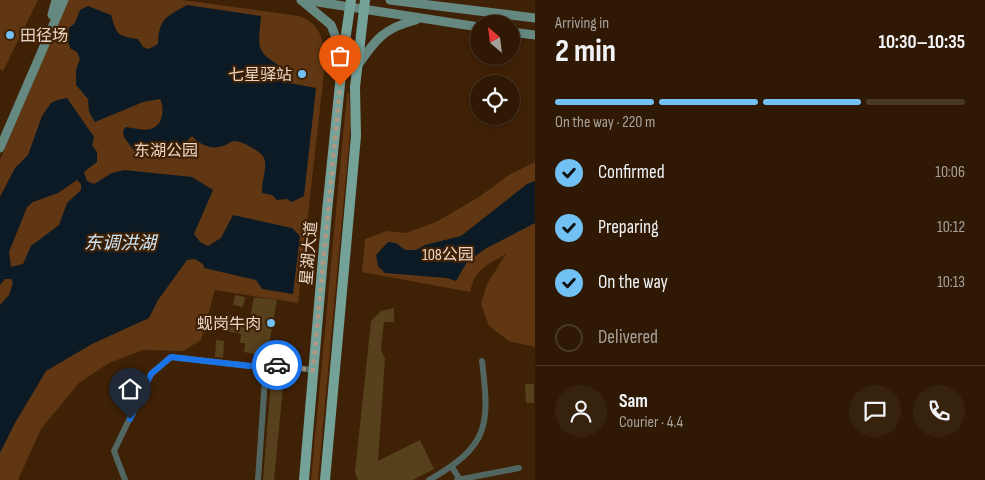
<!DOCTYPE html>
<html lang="en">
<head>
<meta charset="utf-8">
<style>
  :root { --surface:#2f1904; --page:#37220e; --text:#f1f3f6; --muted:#a7a09a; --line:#4a3826; --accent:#72c1f5 }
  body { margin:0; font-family:"Sofia Sans Condensed","Noto Sans SC",sans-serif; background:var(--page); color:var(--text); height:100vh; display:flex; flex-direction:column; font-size:19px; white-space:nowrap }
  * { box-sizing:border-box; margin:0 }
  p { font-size:16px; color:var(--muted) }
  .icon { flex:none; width:28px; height:28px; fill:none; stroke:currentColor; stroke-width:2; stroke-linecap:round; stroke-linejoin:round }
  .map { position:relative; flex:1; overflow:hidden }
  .side { display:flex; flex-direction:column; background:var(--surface); width:450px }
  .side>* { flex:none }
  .needle { width:32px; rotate:332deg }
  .controls { position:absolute; left:470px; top:15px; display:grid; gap:10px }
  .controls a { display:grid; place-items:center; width:50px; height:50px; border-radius:50%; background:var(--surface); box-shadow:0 2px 8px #0003,0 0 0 1px var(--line); font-size:25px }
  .pin { position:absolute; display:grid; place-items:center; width:42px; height:42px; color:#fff; margin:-51px -21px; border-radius:50% 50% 50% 0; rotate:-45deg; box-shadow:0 0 5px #0007 }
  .pin .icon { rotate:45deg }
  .courier { position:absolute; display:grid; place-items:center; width:50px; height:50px; margin:-25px; border:4px solid #1a73e8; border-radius:50%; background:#fff; color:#222; box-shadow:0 1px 6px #0007 }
  .summary em { font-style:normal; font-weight:700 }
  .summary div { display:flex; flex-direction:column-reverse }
  .summary { display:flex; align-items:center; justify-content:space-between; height:85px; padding:0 20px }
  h1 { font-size:32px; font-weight:700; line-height:38px }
  .bar { display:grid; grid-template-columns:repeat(4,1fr); gap:8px 5px; align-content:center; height:60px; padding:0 20px }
  .bar i { height:6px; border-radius:4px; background:var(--line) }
  .bar .selected { background:var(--accent) }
  .bar p { grid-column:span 4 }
  .line { display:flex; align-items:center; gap:12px; padding:0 20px; border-top:1px solid var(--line) }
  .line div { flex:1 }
  .round { display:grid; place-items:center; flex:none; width:52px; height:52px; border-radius:26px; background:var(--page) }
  ol { padding:0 20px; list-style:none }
  li { display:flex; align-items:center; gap:15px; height:55px }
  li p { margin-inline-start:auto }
  li .icon { padding:5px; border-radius:50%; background:var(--accent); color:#111; stroke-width:4 }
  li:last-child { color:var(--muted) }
  li i { width:28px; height:28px; border:2px solid var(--line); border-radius:50% }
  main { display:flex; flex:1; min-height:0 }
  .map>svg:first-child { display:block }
  .green { fill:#603712 }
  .water { fill:#0b1a25; fill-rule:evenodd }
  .building { fill:#56411c }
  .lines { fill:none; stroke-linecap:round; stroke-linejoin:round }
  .street { stroke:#516661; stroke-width:6 }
  .secondary { stroke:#658880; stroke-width:9 }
  .primary { stroke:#75a298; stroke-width:10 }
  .done { stroke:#ae9783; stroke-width:5; stroke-dasharray:0 9 }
  .route { stroke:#1a73e8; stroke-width:6 }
  .poi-dot { fill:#72c1f5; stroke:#3f2106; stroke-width:2 }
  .labels { text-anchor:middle; stroke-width:4.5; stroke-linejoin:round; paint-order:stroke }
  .poi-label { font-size:16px; fill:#ead6c7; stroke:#3f2106; text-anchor:end }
  .park-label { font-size:16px; fill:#efd7c6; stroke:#3f2106 }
  .street-label { font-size:16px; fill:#ead6c7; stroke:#3f2106 }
  .water-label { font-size:18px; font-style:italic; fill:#cde6f7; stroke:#3f2106 }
</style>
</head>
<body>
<main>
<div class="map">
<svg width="535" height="480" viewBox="0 0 535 480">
  <rect width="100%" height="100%" fill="#3f2106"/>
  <!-- green -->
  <g class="green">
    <path d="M 0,0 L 38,0 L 3,71 L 0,69 Z"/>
    <path d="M 68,0 L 182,0 L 299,16 C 322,24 324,42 325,64 L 298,303 L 215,290 L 201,340 L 183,351 L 143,350 L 109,363 L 79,383 L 41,429 L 18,480 L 0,480 L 0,160 Z"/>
    <path d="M 347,93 L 349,93 L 351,122 L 318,480 L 311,480 Z"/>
    <path d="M 535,162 L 535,347 L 509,341 L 489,326 L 481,304 L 487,284 L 506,254 C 485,266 476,268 470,292 L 362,272 L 365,239 L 387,231 L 406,233 L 436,222 L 479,197 L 509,175 Z"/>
  </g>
  <!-- water -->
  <g class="water">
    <path d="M 187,5 L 261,16 C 258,51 255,51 286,70 L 289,83 L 316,88 L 304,196 L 292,202 L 287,199 L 277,200 L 272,195 L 262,193 C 261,181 268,169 264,158 C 262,152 241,140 234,141 C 231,141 227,145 223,146 C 211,150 200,145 192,136 L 174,153 L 135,152 L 124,137 L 123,131 L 126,127 C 133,128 143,131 150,129 C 163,127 165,108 160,99 L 143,102 L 95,122 L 89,112 L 88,99 L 76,85 L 76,70 L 80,59 L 77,52 L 70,48 L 67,38 L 69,28 L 75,23 L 80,10 L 88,6 L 111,15 C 117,35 117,36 138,39 L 143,47 L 149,49 L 158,44 C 159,18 166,17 187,5 Z"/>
    <path d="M 67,98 L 94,137 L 92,145 L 97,152 L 97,162 L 84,172 L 87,181 L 94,184 L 112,173 L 124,170 L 192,177 L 213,190 L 194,234 L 200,242 L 208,246 L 221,238 L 233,215 L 292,228 L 300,236 L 293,294 L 262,289 L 256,280 L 204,268 L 203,264 L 195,259 L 187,260 L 158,300 L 149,318 L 92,344 L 46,371 L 15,423 L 0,453 L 0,305 L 9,295 L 13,283 L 11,279 L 5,279 L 0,285 L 0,197 L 15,168 L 28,155 L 42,116 L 51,103 L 57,100 ZM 77,180 L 81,184 L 81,190 L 67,203 L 59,225 L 31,246 L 23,264 L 11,267 L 9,252 L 27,207 L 33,202 L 58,193 Z"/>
    <path d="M 535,181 L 535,223 L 485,249 L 467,262 L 456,281 L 447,278 L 385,273 L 378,266 L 376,255 L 388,242 L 396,243 L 405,250 L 416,250 L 425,245 L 461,236 L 527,184 Z"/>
  </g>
  <!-- building -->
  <g class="building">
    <path d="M 294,70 L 311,72 L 310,77 L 294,76 Z"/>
    <path d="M 235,295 L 245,297 L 243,307 L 233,305 Z"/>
    <path d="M 254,297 L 277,300 L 267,356 L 244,352 L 245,343 L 240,343 L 241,334 L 226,331 L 229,315 L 237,316 L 235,326 L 248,328 Z"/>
    <path d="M 394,308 L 394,322 L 384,322 L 381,349 L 385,359 L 378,461 L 420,440 L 434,469 L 413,480 L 358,480 L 355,472 L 371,321 L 381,311 Z"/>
    <path d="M 216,340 L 224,341 L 223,358 L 215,357 Z"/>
    <path d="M 272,370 L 282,371 L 284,376 L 274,480 L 263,480 Z"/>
    <path d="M 525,384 L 534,384 L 534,403 L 526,403 Z"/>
  </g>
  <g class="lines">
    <!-- street -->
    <g class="street">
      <path d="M 452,467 L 460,480"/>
      <path d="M 125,480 L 114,451 L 151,374 L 171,357 L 250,366 L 266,364"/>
      <path d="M 258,480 L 266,364 L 313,370"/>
      <path d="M 429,480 C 489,446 490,426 482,361"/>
      <path d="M 457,480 L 519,468"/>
    </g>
    <!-- secondary -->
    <g class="secondary">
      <path d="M 301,0 L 331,25 L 343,55"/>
      <path d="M 305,0 L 479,27"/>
      <path d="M 390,0 L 535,18"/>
      <path d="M 52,15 L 56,0"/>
      <path d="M 511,32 L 535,35"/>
      <path d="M 358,65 C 376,39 384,28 416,20"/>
      <path d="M 0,148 L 64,0"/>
    </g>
    <!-- primary -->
    <g class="primary">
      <path d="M 304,480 L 327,211 L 343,55 L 351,0"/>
      <path d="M 325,480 L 356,136 L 355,87 L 365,0"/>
    </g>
  </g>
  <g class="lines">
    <!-- done -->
    <path class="done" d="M 277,365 L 313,370 L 340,86"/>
    <!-- route -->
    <path class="route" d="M 130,419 L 151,374 L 171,357 L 250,366 L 266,364 L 277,365"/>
  </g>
  <!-- markers -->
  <g class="poi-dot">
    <circle cx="10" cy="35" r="5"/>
    <circle cx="302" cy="74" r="5"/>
    <circle cx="271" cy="323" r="5"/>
  </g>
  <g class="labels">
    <!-- poi labels -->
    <g class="poi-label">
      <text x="20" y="41" text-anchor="start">田径场</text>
      <text x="292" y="80">七星驿站</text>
      <text x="261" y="329">蚬岗牛肉</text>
    </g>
    <!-- park labels -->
    <g class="park-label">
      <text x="166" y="156">东湖公园</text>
      <text x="448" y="260">108公园</text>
    </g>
    <!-- street labels -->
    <g class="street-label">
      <text transform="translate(308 253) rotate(-85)" y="6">星湖大道</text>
    </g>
    <!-- water labels -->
    <g class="water-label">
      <text x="120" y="249">东调洪湖</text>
    </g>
  </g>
</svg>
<div class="controls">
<a><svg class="needle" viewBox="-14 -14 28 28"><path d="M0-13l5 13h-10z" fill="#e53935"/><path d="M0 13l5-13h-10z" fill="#a7a09a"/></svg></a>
<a><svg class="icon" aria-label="locate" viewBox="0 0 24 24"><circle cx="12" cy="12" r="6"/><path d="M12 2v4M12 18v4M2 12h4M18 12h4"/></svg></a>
</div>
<div class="pin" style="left:340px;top:86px;background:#ea580c"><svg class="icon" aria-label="bag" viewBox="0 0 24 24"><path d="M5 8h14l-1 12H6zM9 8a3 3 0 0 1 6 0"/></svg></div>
<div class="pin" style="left:130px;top:419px;background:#1f2937"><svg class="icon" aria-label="home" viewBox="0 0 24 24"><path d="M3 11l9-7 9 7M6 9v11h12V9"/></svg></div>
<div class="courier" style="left:277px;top:365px"><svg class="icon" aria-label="car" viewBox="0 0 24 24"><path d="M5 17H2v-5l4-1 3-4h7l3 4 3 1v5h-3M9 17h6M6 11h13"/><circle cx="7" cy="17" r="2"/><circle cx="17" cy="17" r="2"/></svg></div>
</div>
<section class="side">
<div class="summary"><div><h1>2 min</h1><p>Arriving in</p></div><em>10:30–10:35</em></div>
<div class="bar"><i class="selected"></i><i class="selected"></i><i class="selected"></i><i></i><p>On the way · 220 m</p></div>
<ol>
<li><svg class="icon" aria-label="check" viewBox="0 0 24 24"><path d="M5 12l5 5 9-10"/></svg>Confirmed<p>10:06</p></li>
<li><svg class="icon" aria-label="check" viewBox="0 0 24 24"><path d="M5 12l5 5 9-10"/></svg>Preparing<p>10:12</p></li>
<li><svg class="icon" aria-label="check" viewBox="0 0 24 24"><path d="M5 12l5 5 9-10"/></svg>On the way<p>10:13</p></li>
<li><i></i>Delivered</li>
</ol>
<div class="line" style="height:90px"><a class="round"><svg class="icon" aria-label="person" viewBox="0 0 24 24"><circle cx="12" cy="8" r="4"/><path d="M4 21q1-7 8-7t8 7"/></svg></a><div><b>Sam</b><p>Courier · 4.4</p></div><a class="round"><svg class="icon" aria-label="chat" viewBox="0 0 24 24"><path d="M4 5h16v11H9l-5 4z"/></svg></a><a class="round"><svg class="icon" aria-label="phone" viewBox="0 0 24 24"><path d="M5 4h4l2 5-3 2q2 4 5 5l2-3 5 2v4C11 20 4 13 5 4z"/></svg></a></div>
</section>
</main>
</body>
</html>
